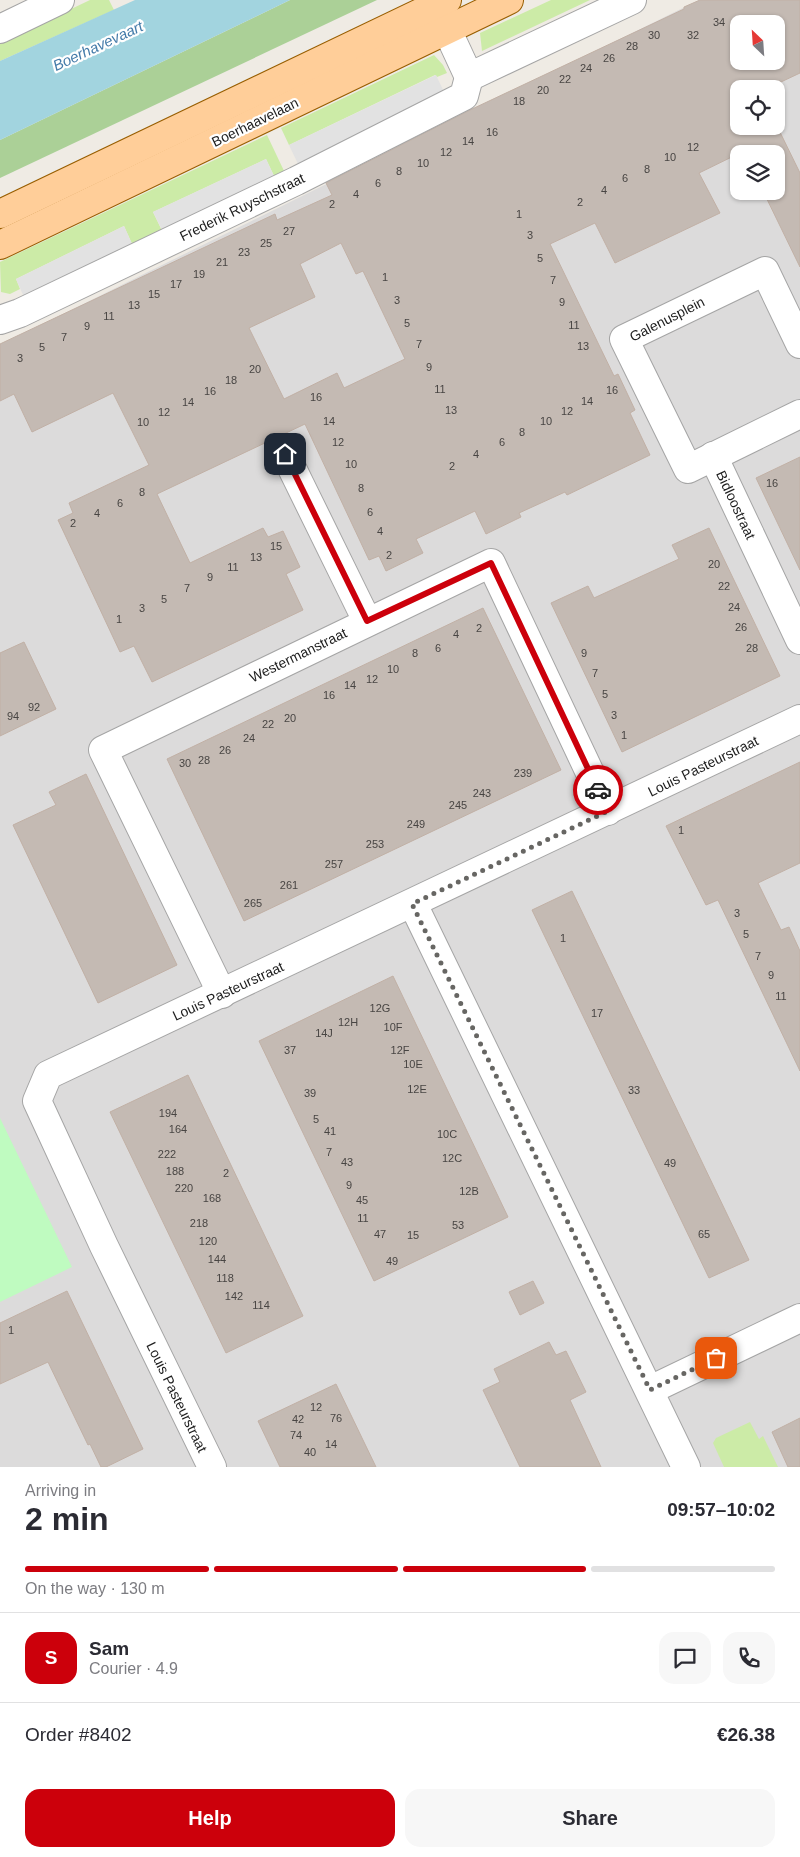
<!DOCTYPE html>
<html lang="en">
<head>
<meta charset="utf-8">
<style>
  :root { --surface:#fff; --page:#f7f7f7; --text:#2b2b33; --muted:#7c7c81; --line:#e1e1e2; --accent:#cc000b }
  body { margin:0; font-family:Arial,sans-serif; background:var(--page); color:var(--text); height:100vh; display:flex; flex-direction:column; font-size:19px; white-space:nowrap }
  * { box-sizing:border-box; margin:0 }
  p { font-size:16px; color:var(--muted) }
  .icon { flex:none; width:28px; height:28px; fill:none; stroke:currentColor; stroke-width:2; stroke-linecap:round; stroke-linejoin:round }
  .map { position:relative; height:1467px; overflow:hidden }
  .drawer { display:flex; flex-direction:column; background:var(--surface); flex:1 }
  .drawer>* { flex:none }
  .needle { width:32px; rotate:335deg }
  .tools { position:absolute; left:730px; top:15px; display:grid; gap:10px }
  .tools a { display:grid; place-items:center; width:55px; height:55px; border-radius:10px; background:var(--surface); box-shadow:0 1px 4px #0004; font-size:25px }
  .pin { position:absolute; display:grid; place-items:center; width:42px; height:42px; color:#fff; margin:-21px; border-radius:10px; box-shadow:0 2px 8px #0006 }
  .courier { position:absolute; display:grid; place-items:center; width:50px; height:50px; margin:-25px; border:4px solid #cc000b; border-radius:50%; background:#fff; color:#222; box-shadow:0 1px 6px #0007 }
  .overview em { font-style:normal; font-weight:700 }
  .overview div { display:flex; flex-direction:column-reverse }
  .overview { display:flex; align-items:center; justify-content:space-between; height:85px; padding:0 25px }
  h1 { font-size:32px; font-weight:700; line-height:38px }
  .bar { display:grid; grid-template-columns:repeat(4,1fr); gap:8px 5px; align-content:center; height:60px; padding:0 25px }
  .bar i { height:6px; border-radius:4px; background:var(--line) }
  .bar .selected { background:var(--accent) }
  .bar p { grid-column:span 4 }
  .line { display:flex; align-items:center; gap:12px; padding:0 25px; border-top:1px solid var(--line) }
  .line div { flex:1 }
  .round { display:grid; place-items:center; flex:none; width:52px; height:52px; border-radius:15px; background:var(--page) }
  .primary-button { display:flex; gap:10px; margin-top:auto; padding:10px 25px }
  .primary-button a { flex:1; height:58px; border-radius:15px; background:var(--accent); color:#fff; font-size:20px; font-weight:700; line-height:58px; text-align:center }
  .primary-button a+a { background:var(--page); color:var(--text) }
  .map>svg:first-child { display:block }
  .residential { fill:#dcdbdb; fill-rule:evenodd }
  .grass { fill:#cceba7 }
  .forest { fill:#abd097 }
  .park { fill:#bffbc0 }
  .parking { fill:#e2e2e2 }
  .water { fill:#a2d4df }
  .building { fill:#c4bab3; stroke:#c1b0a5; fill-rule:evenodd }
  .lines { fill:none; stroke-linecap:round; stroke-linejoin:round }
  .minor-casing { stroke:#a5a5a5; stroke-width:30 }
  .major-casing { stroke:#985e00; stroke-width:30 }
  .minor { stroke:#fff; stroke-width:28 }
  .major { stroke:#ffce99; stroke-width:28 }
  .done { stroke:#676663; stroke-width:5; stroke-dasharray:0 9 }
  .route { stroke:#cc000b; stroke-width:6 }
  .labels { text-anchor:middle; stroke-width:4.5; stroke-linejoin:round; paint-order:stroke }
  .number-label { font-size:11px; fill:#484543 }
  .street-label { font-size:14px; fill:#1e1e1e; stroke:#fff }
  .water-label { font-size:15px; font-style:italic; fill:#447ba9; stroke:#fff }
</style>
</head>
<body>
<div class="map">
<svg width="800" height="1467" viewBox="0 0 800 1467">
  <rect width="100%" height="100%" fill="#efebe4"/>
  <!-- residential -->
  <path class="residential" d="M 699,0 L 800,0 L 800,1467 L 0,1467 L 0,345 ZM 739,24 L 776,24 L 776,61 L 739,61 ZM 739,89 L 776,89 L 776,126 L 739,126 ZM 739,154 L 776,154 L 776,191 L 739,191 Z"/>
  <!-- grass -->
  <g class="grass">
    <path d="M 90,0 L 109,0 L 114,10 L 0,61 L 0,43 Z"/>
    <path d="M 551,0 L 590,0 L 482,51 L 480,33 Z"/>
    <path d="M 434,55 L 443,65 L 447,73 L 437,77 L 435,75 L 289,145 L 281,128 Z"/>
    <path d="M 267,135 L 285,173 L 275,178 L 266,159 L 153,212 L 165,237 L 133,246 L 124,226 L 16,279 L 20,289 L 10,294 L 1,292 L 0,262 Z"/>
    <path d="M 750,1422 L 759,1439 L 763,1436 L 778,1467 L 724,1467 L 713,1443 L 716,1438 Z"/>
  </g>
  <!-- forest -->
  <path class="forest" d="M 290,0 L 377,0 L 0,178 L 0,140 Z"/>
  <!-- park -->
  <path class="park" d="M 0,1118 L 72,1267 L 0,1302 Z"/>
  <!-- parking -->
  <g class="parking">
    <path d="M 436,75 L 445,94 L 298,164 L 289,145 Z"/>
    <path d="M 266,159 L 275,178 L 163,232 L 153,212 Z"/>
    <path d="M 124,226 L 133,246 L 24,297 L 16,279 Z"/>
  </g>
  <!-- water -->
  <path class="water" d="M 135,0 L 290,0 L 0,140 L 0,61 Z"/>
  <!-- building -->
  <g class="building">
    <path d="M 700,0 L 800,0 L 800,73 L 766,89 L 739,89 L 739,126 L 776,126 L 776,124 L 800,173 L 800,267 L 763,191 L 776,191 L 776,154 L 745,154 L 744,151 L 699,173 L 720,213 L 615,263 L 595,223 L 550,244 L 614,376 L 618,374 L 635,410 L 630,413 L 650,455 L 567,495 L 565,492 L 519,513 L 521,517 L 486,534 L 475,511 L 416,539 L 423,553 L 386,571 L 379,556 L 369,560 L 305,424 L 157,494 L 190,563 L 263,528 L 268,537 L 283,531 L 300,567 L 286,574 L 303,610 L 152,682 L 134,646 L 120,652 L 58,520 L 73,513 L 69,503 L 149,465 L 113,393 L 32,432 L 14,394 L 0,401 L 0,344 L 275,214 L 277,220 L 332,195 L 326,183 L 470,110 L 684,9 L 684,7 ZM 739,24 L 776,24 L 776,61 L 739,61 ZM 341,243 L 356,274 L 363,271 L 405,359 L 344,388 L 337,373 L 284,399 L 249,328 L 315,297 L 300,264 Z"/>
    <path d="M 800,457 L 800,570 L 756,478 Z"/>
    <path d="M 709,528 L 780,676 L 622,752 L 551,603 L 588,586 L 594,598 L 679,559 L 672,545 Z"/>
    <path d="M 483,608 L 561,770 L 244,921 L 167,759 Z"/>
    <path d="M 24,642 L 56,709 L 0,736 L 0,653 Z"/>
    <path d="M 800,762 L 800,863 L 758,883 L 781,930 L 789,927 L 800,951 L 800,1071 L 718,900 L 706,905 L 666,826 Z"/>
    <path d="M 86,774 L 177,965 L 98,1003 L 13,825 L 56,805 L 49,792 Z"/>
    <path d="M 572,891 L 749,1260 L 709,1278 L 532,910 Z"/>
    <path d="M 393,976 L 508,1217 L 374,1281 L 259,1041 Z"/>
    <path d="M 188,1075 L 303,1316 L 226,1353 L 110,1112 Z"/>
    <path d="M 533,1281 L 544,1303 L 520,1315 L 509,1292 Z"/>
    <path d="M 67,1291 L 143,1449 L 106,1467 L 101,1467 L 90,1444 L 88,1445 L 48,1362 L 0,1384 L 0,1323 Z"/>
    <path d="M 549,1342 L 556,1355 L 566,1351 L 586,1392 L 570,1400 L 601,1467 L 520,1467 L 483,1390 L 500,1382 L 494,1369 Z"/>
    <path d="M 336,1384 L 376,1467 L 280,1467 L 258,1421 Z"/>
    <path d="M 800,1418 L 800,1467 L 788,1467 L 772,1432 Z"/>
  </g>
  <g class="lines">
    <defs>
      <g id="minor">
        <path d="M 437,8 L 469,77"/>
        <path d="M 0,29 L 60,0"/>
        <path d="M 469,77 L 632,0"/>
        <path d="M 0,320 L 20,313 L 296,181 L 464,96 L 469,77"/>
        <path d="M 800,344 L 765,271 L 624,339 L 688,469 L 800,414"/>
        <path d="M 285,454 L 367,621"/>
        <path d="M 713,456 L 800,640"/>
        <path d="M 413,904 L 686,1467"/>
        <path d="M 222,994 L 103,750 L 491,563 L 608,811"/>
        <path d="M 650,1390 L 800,1318"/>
        <path d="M 212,1467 L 104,1246 L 37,1101 L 48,1075 L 800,719"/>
      </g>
      <g id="major">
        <path d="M 0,214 L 447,0"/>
        <path d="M 0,245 L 509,0"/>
      </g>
    </defs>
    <!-- minor casing -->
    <use href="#minor" class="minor-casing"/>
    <!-- major casing -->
    <use href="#major" class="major-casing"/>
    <!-- minor -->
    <use href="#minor" class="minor"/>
    <!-- major -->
    <use href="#major" class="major"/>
  </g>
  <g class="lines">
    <!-- done -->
    <path class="done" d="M 598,790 L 608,811 L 412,904 L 650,1390 L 716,1358"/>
    <!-- route -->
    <path class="route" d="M 285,454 L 367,621 L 491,563 L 598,790"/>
  </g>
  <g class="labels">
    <!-- number labels -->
    <g class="number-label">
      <text x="719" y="26">34</text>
      <text x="654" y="39">30</text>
      <text x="693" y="39">32</text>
      <text x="632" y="50">28</text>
      <text x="609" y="62">26</text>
      <text x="586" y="72">24</text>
      <text x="565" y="83">22</text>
      <text x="543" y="94">20</text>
      <text x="519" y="105">18</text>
      <text x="492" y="136">16</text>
      <text x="468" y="145">14</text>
      <text x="693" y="151">12</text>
      <text x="446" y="156">12</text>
      <text x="670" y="161">10</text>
      <text x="423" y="167">10</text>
      <text x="647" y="173">8</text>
      <text x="399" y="175">8</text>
      <text x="625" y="182">6</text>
      <text x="378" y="187">6</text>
      <text x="604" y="194">4</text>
      <text x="356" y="198">4</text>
      <text x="580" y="206">2</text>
      <text x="332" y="208">2</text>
      <text x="519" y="218">1</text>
      <text x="289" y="235">27</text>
      <text x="530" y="239">3</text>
      <text x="266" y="247">25</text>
      <text x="244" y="256">23</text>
      <text x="540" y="262">5</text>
      <text x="222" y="266">21</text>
      <text x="199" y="278">19</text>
      <text x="385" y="281">1</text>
      <text x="553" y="284">7</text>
      <text x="176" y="288">17</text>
      <text x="154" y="298">15</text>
      <text x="397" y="304">3</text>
      <text x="562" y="306">9</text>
      <text x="134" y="309">13</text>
      <text x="109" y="320">11</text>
      <text x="407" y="327">5</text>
      <text x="574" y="329">11</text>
      <text x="87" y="330">9</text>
      <text x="64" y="341">7</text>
      <text x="419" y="348">7</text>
      <text x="583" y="350">13</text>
      <text x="42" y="351">5</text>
      <text x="20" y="362">3</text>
      <text x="429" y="371">9</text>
      <text x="255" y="373">20</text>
      <text x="231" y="384">18</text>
      <text x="440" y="393">11</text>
      <text x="612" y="394">16</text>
      <text x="210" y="395">16</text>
      <text x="316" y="401">16</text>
      <text x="587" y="405">14</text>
      <text x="188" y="406">14</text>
      <text x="451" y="414">13</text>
      <text x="567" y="415">12</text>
      <text x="164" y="416">12</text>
      <text x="329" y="425">14</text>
      <text x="546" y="425">10</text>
      <text x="143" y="426">10</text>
      <text x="522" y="436">8</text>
      <text x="338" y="446">12</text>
      <text x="502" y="446">6</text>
      <text x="476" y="458">4</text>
      <text x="351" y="468">10</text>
      <text x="452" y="470">2</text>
      <text x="772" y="487">16</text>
      <text x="361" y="492">8</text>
      <text x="142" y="496">8</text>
      <text x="120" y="507">6</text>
      <text x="370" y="516">6</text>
      <text x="97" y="517">4</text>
      <text x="73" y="527">2</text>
      <text x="380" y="535">4</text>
      <text x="276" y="550">15</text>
      <text x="389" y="559">2</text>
      <text x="256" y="561">13</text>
      <text x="714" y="568">20</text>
      <text x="233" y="571">11</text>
      <text x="210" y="581">9</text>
      <text x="724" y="590">22</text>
      <text x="187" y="592">7</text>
      <text x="164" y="603">5</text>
      <text x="734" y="611">24</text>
      <text x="142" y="612">3</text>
      <text x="119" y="623">1</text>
      <text x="741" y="631">26</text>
      <text x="479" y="632">2</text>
      <text x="456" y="638">4</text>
      <text x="438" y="652">6</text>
      <text x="752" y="652">28</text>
      <text x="415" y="657">8</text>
      <text x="584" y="657">9</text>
      <text x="393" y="673">10</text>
      <text x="595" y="677">7</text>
      <text x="372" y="683">12</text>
      <text x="350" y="689">14</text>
      <text x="605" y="698">5</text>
      <text x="329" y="699">16</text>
      <text x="34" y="711">92</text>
      <text x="614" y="719">3</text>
      <text x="13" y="720">94</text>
      <text x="290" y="722">20</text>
      <text x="268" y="728">22</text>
      <text x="624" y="739">1</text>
      <text x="249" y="742">24</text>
      <text x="225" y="754">26</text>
      <text x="204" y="764">28</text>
      <text x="185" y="767">30</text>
      <text x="523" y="777">239</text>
      <text x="482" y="797">243</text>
      <text x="458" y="809">245</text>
      <text x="416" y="828">249</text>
      <text x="681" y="834">1</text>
      <text x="375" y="848">253</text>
      <text x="334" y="868">257</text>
      <text x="289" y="889">261</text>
      <text x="253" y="907">265</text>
      <text x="737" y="917">3</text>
      <text x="746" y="938">5</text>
      <text x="563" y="942">1</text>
      <text x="758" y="960">7</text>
      <text x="771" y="979">9</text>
      <text x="781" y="1000">11</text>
      <text x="380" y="1012">12G</text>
      <text x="597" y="1017">17</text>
      <text x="348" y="1026">12H</text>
      <text x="393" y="1031">10F</text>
      <text x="324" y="1037">14J</text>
      <text x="290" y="1054">37</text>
      <text x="400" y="1054">12F</text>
      <text x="413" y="1068">10E</text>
      <text x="417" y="1093">12E</text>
      <text x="634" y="1094">33</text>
      <text x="310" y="1097">39</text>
      <text x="168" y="1117">194</text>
      <text x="316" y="1123">5</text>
      <text x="178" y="1133">164</text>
      <text x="330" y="1135">41</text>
      <text x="447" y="1138">10C</text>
      <text x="329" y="1156">7</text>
      <text x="167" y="1158">222</text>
      <text x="452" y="1162">12C</text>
      <text x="347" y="1166">43</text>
      <text x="670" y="1167">49</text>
      <text x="175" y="1175">188</text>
      <text x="226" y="1177">2</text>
      <text x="349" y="1189">9</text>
      <text x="184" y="1192">220</text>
      <text x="469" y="1195">12B</text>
      <text x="212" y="1202">168</text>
      <text x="362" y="1204">45</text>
      <text x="363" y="1222">11</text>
      <text x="199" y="1227">218</text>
      <text x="458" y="1229">53</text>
      <text x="380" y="1238">47</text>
      <text x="704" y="1238">65</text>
      <text x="413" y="1239">15</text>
      <text x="208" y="1245">120</text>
      <text x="217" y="1263">144</text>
      <text x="392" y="1265">49</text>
      <text x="225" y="1282">118</text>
      <text x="234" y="1300">142</text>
      <text x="261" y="1309">114</text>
      <text x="11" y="1334">1</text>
      <text x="316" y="1411">12</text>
      <text x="336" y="1422">76</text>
      <text x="298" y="1423">42</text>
      <text x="296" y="1439">74</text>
      <text x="331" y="1448">14</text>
      <text x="310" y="1456">40</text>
    </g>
    <!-- street labels -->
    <g class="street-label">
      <text transform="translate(255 122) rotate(-26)" y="5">Boerhaavelaan</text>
      <text transform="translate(242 207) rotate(-26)" y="5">Frederik Ruyschstraat</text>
      <text transform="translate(667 319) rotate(-27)" y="5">Galenusplein</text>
      <text transform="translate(736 505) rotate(65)" y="5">Bidloostraat</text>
      <text transform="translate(298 655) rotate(-26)" y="5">Westermanstraat</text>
      <text transform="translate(703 766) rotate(-26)" y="5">Louis Pasteurstraat</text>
      <text transform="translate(228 991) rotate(-25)" y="5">Louis Pasteurstraat</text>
      <text transform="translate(177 1397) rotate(64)" y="5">Louis Pasteurstraat</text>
    </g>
    <!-- water labels -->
    <g class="water-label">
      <text transform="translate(98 46) rotate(-25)" y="5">Boerhavevaart</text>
    </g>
  </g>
</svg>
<div class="tools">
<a><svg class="needle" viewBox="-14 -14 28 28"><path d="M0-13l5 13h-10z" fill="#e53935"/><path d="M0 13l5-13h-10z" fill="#7c7c81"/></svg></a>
<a><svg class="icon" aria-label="locate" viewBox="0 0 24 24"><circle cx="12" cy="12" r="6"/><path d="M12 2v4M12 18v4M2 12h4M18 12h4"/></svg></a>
<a><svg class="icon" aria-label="layers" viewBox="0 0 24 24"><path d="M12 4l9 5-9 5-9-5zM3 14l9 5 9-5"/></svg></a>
</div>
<div class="pin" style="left:716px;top:1358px;background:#ea580c"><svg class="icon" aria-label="bag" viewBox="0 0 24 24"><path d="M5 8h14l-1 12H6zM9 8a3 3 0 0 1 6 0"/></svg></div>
<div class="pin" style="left:285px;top:454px;background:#1f2937"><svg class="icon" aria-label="home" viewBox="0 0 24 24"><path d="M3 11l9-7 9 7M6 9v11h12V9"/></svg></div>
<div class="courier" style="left:598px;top:790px"><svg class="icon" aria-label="car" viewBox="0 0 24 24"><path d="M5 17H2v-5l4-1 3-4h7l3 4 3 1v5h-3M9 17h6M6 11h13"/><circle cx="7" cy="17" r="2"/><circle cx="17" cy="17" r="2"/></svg></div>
</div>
<section class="drawer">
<div class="overview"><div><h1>2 min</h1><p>Arriving in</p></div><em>09:57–10:02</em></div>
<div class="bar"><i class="selected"></i><i class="selected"></i><i class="selected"></i><i></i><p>On the way · 130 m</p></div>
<div class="line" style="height:90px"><b class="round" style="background:var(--accent);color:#fff">S</b><div><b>Sam</b><p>Courier · 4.9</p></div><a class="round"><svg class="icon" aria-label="chat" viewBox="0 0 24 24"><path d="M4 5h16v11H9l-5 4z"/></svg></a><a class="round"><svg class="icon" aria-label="phone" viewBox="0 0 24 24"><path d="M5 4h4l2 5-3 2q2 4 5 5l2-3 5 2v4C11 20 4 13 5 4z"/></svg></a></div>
<div class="line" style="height:65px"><div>Order #8402</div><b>€26.38</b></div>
<div class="primary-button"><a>Help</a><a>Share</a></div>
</section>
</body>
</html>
